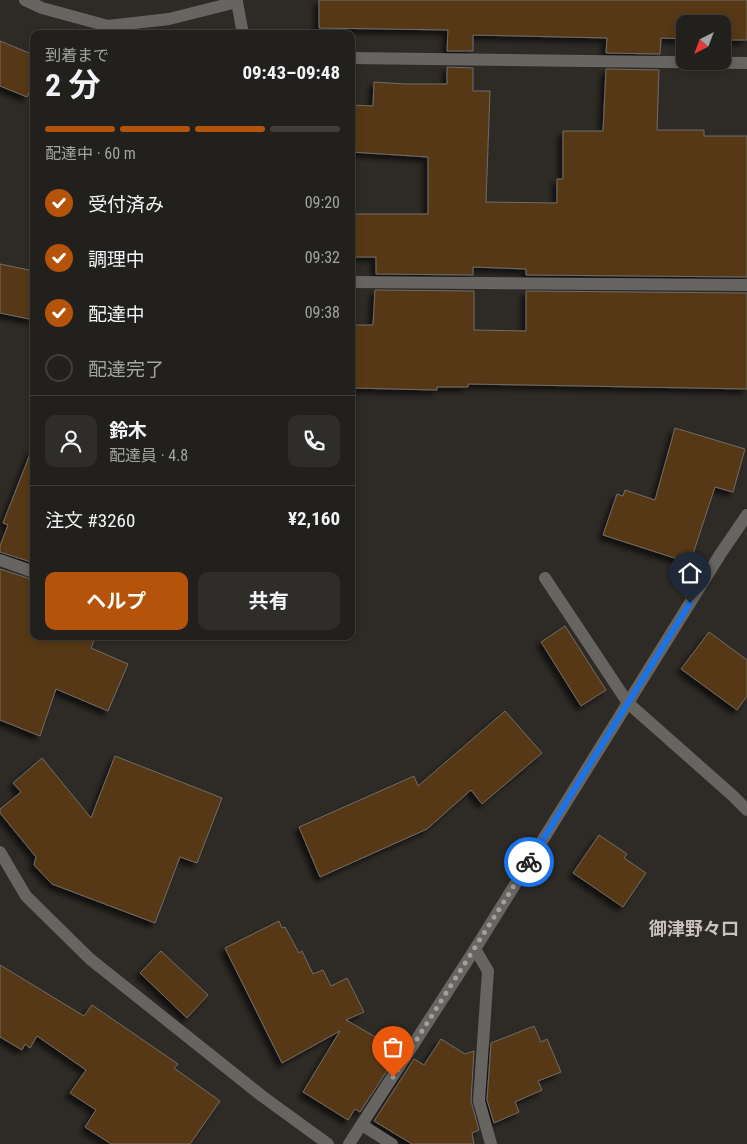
<!DOCTYPE html>
<html lang="ja">
<head>
<meta charset="utf-8">
<style>
  :root { --surface:#22201c; --page:#2e2d29; --text:#f1f3f6; --muted:#a2a3a3; --line:#3f3e3b; --accent:#b45309 }
  body { margin:0; font-family:"Roboto Condensed","Noto Sans JP",sans-serif; background:var(--page); color:var(--text); height:100vh; display:flex; flex-direction:column; font-size:19px; white-space:nowrap }
  * { box-sizing:border-box; margin:0 }
  p { font-size:16px; color:var(--muted) }
  .icon { flex:none; width:28px; height:28px; fill:none; stroke:currentColor; stroke-width:2; stroke-linecap:round; stroke-linejoin:round }
  .map { position:relative; flex:1; overflow:hidden }
  .side { position:absolute; left:30px; top:30px; width:325px; height:610px; display:flex; flex-direction:column; background:var(--surface); border-radius:10px; box-shadow:0 2px 8px #0003,0 0 0 1px var(--line) }
  .side>* { flex:none }
  .needle { width:32px; rotate:222deg }
  .tools { position:absolute; left:676px; top:15px; display:grid; gap:10px }
  .tools a { display:grid; place-items:center; width:55px; height:55px; border-radius:10px; background:var(--surface); box-shadow:0 2px 8px #0003,0 0 0 1px var(--line); font-size:25px }
  .pin { position:absolute; display:grid; place-items:center; width:42px; height:42px; color:#fff; margin:-51px -21px; border-radius:50% 50% 50% 0; rotate:-45deg; box-shadow:0 0 5px #0007 }
  .pin .icon { rotate:45deg }
  .courier { position:absolute; display:grid; place-items:center; width:50px; height:50px; margin:-25px; border:4px solid #1a73e8; border-radius:50%; background:#fff; color:#222; box-shadow:0 1px 6px #0007 }
  .headline em { font-style:normal; font-weight:700 }
  .headline div { display:flex; flex-direction:column-reverse }
  .headline { display:flex; align-items:center; justify-content:space-between; height:85px; padding:0 15px }
  h1 { font-size:32px; font-weight:700; line-height:38px }
  .bar { display:grid; grid-template-columns:repeat(4,1fr); gap:8px 5px; align-content:center; height:60px; padding:0 15px }
  .bar i { height:6px; border-radius:4px; background:var(--line) }
  .bar .selected { background:var(--accent) }
  .bar p { grid-column:span 4 }
  .line { display:flex; align-items:center; gap:12px; padding:0 15px; border-top:1px solid var(--line) }
  .line div { flex:1 }
  .round { display:grid; place-items:center; flex:none; width:52px; height:52px; border-radius:10px; background:var(--page) }
  ol { padding:0 15px; list-style:none }
  li { display:flex; align-items:center; gap:15px; height:55px }
  li p { margin-inline-start:auto }
  li .icon { padding:5px; border-radius:50%; background:var(--accent); color:#fff; stroke-width:4 }
  li:last-child { color:var(--muted) }
  li i { width:28px; height:28px; border:2px solid var(--line); border-radius:50% }
  .button { display:flex; gap:10px; margin-top:auto; padding:10px 15px }
  .button a { flex:1; height:58px; border-radius:10px; background:var(--accent); color:#fff; font-size:20px; font-weight:700; line-height:58px; text-align:center }
  .button a+a { background:var(--page); color:var(--text) }
  .map>svg:first-child { display:block }
  .building { fill:#573714; stroke:#716c67; filter:url(#shadow) }
  .lines { fill:none; stroke-linecap:round; stroke-linejoin:round }
  .minor { stroke:#666562; stroke-width:12 }
  .done { stroke:#a29f9c; stroke-width:5; stroke-dasharray:0 9 }
  .route { stroke:#1a73e8; stroke-width:6 }
  .labels { text-anchor:middle; stroke-width:4; stroke-linejoin:round; paint-order:stroke }
  .quarter-label { font-size:18px; font-weight:bold; fill:#c9c3be; stroke:#2e2a26 }
</style>
</head>
<body>
<div class="map">
<svg width="747" height="1144" viewBox="0 0 747 1144">
  <defs>
    <filter id="shadow"><feDropShadow dx="-4.5" dy="4.5" stdDeviation="2.5" flood-color="#0009"/></filter>
  </defs>
  <rect width="100%" height="100%" fill="#2e2a26"/>
  <!-- building -->
  <g class="building">
    <path d="M 319,0 L 747,0 L 747,40 L 722,40 L 722,24 L 685,24 L 685,39 L 661,38 L 660,54 L 606,53 L 607,38 L 473,35 L 473,51 L 447,51 L 448,30 L 319,28 Z"/>
    <path d="M 0,41 L 34,55 L 34,83 L 27,97 L 0,86 Z"/>
    <path d="M 447,67 L 473,68 L 473,91 L 490,91 L 486,202 L 557,203 L 557,179 L 563,179 L 563,131 L 603,131 L 606,69 L 659,70 L 657,130 L 704,130 L 704,136 L 747,136 L 747,277 L 526,275 L 526,269 L 473,267 L 473,275 L 376,274 L 376,257 L 351,257 L 351,214 L 428,214 L 428,157 L 351,152 L 351,105 L 373,106 L 374,82 L 405,84 L 447,84 Z"/>
    <path d="M 0,264 L 34,271 L 34,320 L 0,313 Z"/>
    <path d="M 375,290 L 474,291 L 474,330 L 526,331 L 526,291 L 747,293 L 747,389 L 468,384 L 468,387 L 437,387 L 437,390 L 351,388 L 351,325 L 373,325 Z"/>
    <path d="M 675,428 L 745,449 L 733,492 L 715,487 L 690,563 L 603,535 L 617,494 L 623,496 L 625,490 L 655,500 Z"/>
    <path d="M 32,449 L 34,449 L 34,563 L 0,552 L 0,546 L 8,525 L 3,523 Z"/>
    <path d="M 0,569 L 34,580 L 34,636 L 96,636 L 91,648 L 128,664 L 108,711 L 56,689 L 40,736 L 0,720 Z"/>
    <path d="M 565,626 L 606,690 L 581,706 L 541,642 Z"/>
    <path d="M 709,632 L 747,660 L 747,696 L 737,710 L 681,669 Z"/>
    <path d="M 505,711 L 542,753 L 482,804 L 471,790 L 427,829 L 320,877 L 299,827 L 414,776 L 418,786 Z"/>
    <path d="M 115,756 L 222,798 L 197,863 L 180,857 L 155,923 L 52,884 L 34,865 L 36,857 L 0,813 L 0,809 L 21,792 L 13,783 L 42,758 L 91,818 Z"/>
    <path d="M 599,835 L 627,854 L 624,858 L 646,873 L 623,907 L 573,873 Z"/>
    <path d="M 279,921 L 282,928 L 285,927 L 299,953 L 302,951 L 313,974 L 323,970 L 331,986 L 347,978 L 364,1012 L 346,1020 L 400,1051 L 360,1112 L 355,1109 L 348,1120 L 303,1092 L 340,1031 L 282,1063 L 225,948 Z"/>
    <path d="M 161,951 L 208,995 L 187,1018 L 140,973 Z"/>
    <path d="M 0,965 L 84,1016 L 92,1005 L 178,1064 L 174,1068 L 220,1101 L 190,1144 L 111,1144 L 85,1127 L 96,1110 L 70,1093 L 86,1070 L 37,1036 L 30,1048 L 25,1044 L 22,1050 L 0,1037 Z"/>
    <path d="M 534,1026 L 541,1042 L 547,1039 L 561,1072 L 538,1081 L 542,1090 L 515,1102 L 519,1112 L 494,1123 L 487,1100 L 491,1043 Z"/>
    <path d="M 441,1039 L 465,1054 L 474,1051 L 471,1101 L 479,1130 L 472,1133 L 474,1144 L 412,1144 L 374,1121 L 414,1059 L 424,1065 Z"/>
  </g>
  <g class="lines">
    <!-- minor -->
    <g class="minor">
      <path d="M 25,0 L 42,8 L 108,26 L 169,19 L 237,2 L 237,0"/>
      <path d="M 237,2 L 243,34"/>
      <path d="M 351,58 L 747,63"/>
      <path d="M 351,282 L 747,285"/>
      <path d="M 0,560 L 34,572"/>
      <path d="M 545,578 L 628,703 L 732,795 L 747,810"/>
      <path d="M 0,852 L 26,896 L 90,959 L 262,1096 L 328,1144"/>
      <path d="M 475,949 L 488,971 L 479,1101 L 491,1144"/>
      <path d="M 362,1125 L 392,1144"/>
      <path d="M 349,1144 L 475,949 L 721,553 L 747,515"/>
    </g>
  </g>
  <g class="lines">
    <!-- done -->
    <path class="done" d="M 393,1077 L 529,862"/>
    <!-- route -->
    <path class="route" d="M 529,862 L 690,603"/>
  </g>
  <g class="labels">
    <!-- quarter labels -->
    <g class="quarter-label">
      <text x="694" y="935">御津野々口</text>
    </g>
  </g>
</svg>
<div class="tools">
<a><svg class="needle" viewBox="-14 -14 28 28"><path d="M0-13l5 13h-10z" fill="#e53935"/><path d="M0 13l5-13h-10z" fill="#a2a3a3"/></svg></a>
</div>
<div class="pin" style="left:393px;top:1077px;background:#ea580c"><svg class="icon" aria-label="bag" viewBox="0 0 24 24"><path d="M5 8h14l-1 12H6zM9 8a3 3 0 0 1 6 0"/></svg></div>
<div class="pin" style="left:690px;top:603px;background:#1f2937"><svg class="icon" aria-label="home" viewBox="0 0 24 24"><path d="M3 11l9-7 9 7M6 9v11h12V9"/></svg></div>
<div class="courier" style="left:529px;top:862px"><svg class="icon" aria-label="bike" viewBox="0 0 24 24"><circle cx="6" cy="16" r="4"/><circle cx="18" cy="16" r="4"/><path d="M6 16l4-8h5l3 8M10 8l3 8H6M13 5h3"/></svg></div>
<section class="side">
<div class="headline"><div><h1>2 分</h1><p>到着まで</p></div><em>09:43–09:48</em></div>
<div class="bar"><i class="selected"></i><i class="selected"></i><i class="selected"></i><i></i><p>配達中 · 60 m</p></div>
<ol>
<li><svg class="icon" aria-label="check" viewBox="0 0 24 24"><path d="M5 12l5 5 9-10"/></svg>受付済み<p>09:20</p></li>
<li><svg class="icon" aria-label="check" viewBox="0 0 24 24"><path d="M5 12l5 5 9-10"/></svg>調理中<p>09:32</p></li>
<li><svg class="icon" aria-label="check" viewBox="0 0 24 24"><path d="M5 12l5 5 9-10"/></svg>配達中<p>09:38</p></li>
<li><i></i>配達完了</li>
</ol>
<div class="line" style="height:90px"><a class="round"><svg class="icon" aria-label="person" viewBox="0 0 24 24"><circle cx="12" cy="8" r="4"/><path d="M4 21q1-7 8-7t8 7"/></svg></a><div><b>鈴木</b><p>配達員 · 4.8</p></div><a class="round"><svg class="icon" aria-label="phone" viewBox="0 0 24 24"><path d="M5 4h4l2 5-3 2q2 4 5 5l2-3 5 2v4C11 20 4 13 5 4z"/></svg></a></div>
<div class="line" style="height:65px"><div>注文 #3260</div><b>¥2,160</b></div>
<div class="button"><a>ヘルプ</a><a>共有</a></div>
</section>
</div>
</body>
</html>
